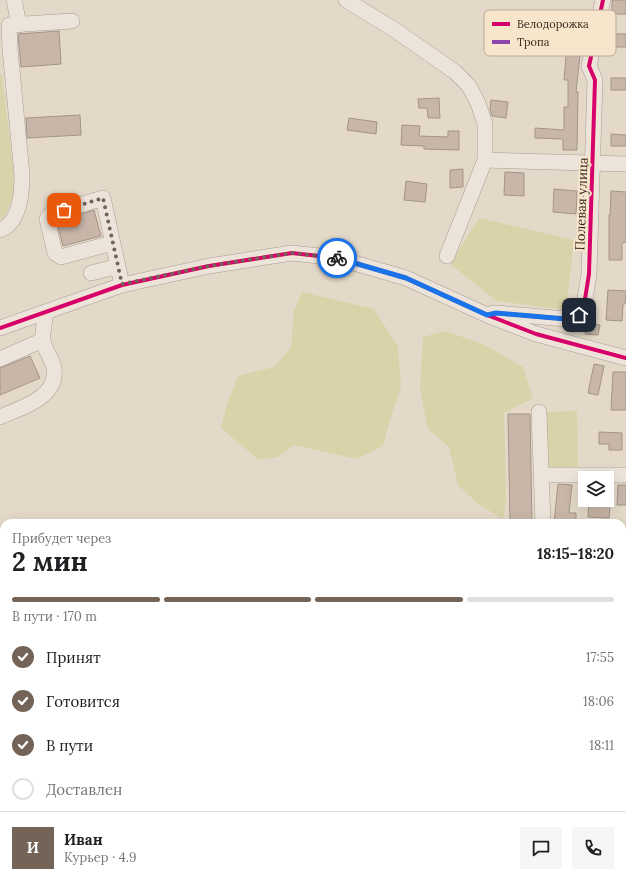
<!DOCTYPE html>
<html lang="ru">
<head>
<meta charset="utf-8">
<style>
  :root { --surface:#fff; --page:#f6f6f6; --text:#202124; --muted:#757577; --line:#e0e0e0; --accent:#736457 }
  body { margin:0; font-family:Lora,serif; background:var(--page); color:var(--text); height:100vh; display:flex; flex-direction:column; font-size:15px; white-space:nowrap }
  * { box-sizing:border-box; margin:0 }
  p { font-size:13px; color:var(--muted) }
  .icon { flex:none; width:22px; height:22px; fill:none; stroke:currentColor; stroke-width:2; stroke-linecap:round; stroke-linejoin:round }
  .map { position:relative; flex:1; overflow:hidden }
  .drawer { position:absolute; left:0px; top:519px; width:626px; height:372px; display:flex; flex-direction:column; background:var(--surface); border-radius:12px 12px 0 0; box-shadow:0 4px 16px #0002 }
  .drawer>* { flex:none }
  .tools { position:absolute; left:578px; top:471px; display:grid; gap:8px }
  .tools a { display:grid; place-items:center; width:36px; height:36px; border-radius:0px; background:var(--surface); box-shadow:0 4px 16px #0002; font-size:20px }
  .pin { position:absolute; display:grid; place-items:center; width:34px; height:34px; color:#fff; margin:-17px; border-radius:8px; box-shadow:0 2px 6px #0006 }
  .courier { position:absolute; display:grid; place-items:center; width:40px; height:40px; margin:-20px; border:3px solid #1a73e8; border-radius:50%; background:#fff; color:#222; box-shadow:0 1px 5px #0007 }
  .overview em { font-style:normal; font-weight:700 }
  .overview div { display:flex; flex-direction:column-reverse }
  .overview { display:flex; align-items:center; justify-content:space-between; height:68px; padding:0 12px }
  h1 { font-size:26px; font-weight:700; line-height:30px }
  .bar { display:grid; grid-template-columns:repeat(4,1fr); gap:6px 4px; align-content:center; height:48px; padding:0 12px }
  .bar i { height:5px; border-radius:3px; background:var(--line) }
  .bar .active { background:var(--accent) }
  .bar p { grid-column:span 4 }
  .line { display:flex; align-items:center; gap:10px; padding:0 12px; border-top:1px solid var(--line) }
  .line div { flex:1 }
  .round { display:grid; place-items:center; flex:none; width:42px; height:42px; border-radius:0px; background:var(--page) }
  ol { padding:0 12px; list-style:none }
  li { display:flex; align-items:center; gap:12px; height:44px }
  li p { margin-inline-start:auto }
  li .icon { padding:4px; border-radius:50%; background:var(--accent); color:#fff; stroke-width:4 }
  li:last-child { color:var(--muted) }
  li i { width:22px; height:22px; border:2px solid var(--line); border-radius:50% }
  .map>svg:first-child { display:block }
  .green { fill:#d8d3a9 }
  .lines { fill:none; stroke-linecap:round; stroke-linejoin:round }
  .river { stroke:#b4c8b9; stroke-width:18 }
  .building { fill:#c8b6a9; stroke:#a49488 }
  .minor-casing { stroke:#a89e92; stroke-width:16 }
  .minor { stroke:#ece4da; stroke-width:15 }
  .quiet { stroke:#8e44ad; stroke-width:3; stroke-dasharray:6 3; stroke-linecap:butt }
  .cycleway-casing { stroke:#f7e6cc; stroke-width:6 }
  .cycleway { stroke:#d6006c; stroke-width:4 }
  .done { stroke:#736457; stroke-width:4; stroke-dasharray:0 7.2 }
  .route { stroke:#1a73e8; stroke-width:5 }
  .labels { text-anchor:middle; stroke-width:4; stroke-linejoin:round; paint-order:stroke }
  .street-label { font-size:13px; fill:#36251a; stroke:#f7e6cc }
  .key { fill:#f7e6cc; stroke:#bdac97; stroke-width:1 }
  .key-label { font-size:11px; fill:#36251a }
</style>
</head>
<body>
<div class="map">
<svg width="626" height="891" viewBox="0 0 626 891">
  <rect width="100%" height="100%" fill="#e4d9c8"/>
  <!-- green -->
  <g class="green">
    <path d="M 0,73 L 2,75 L 16,192 C 8,202 10,212 0,221 Z"/>
    <path d="M 479,218 L 574,240 L 566,310 L 497,301 L 450,264 Z"/>
    <path d="M 302,292 L 374,309 L 398,347 L 401,386 L 389,423 L 383,446 L 357,459 L 294,445 L 277,457 L 259,460 L 221,428 L 227,404 L 238,376 L 274,367 L 291,348 L 294,311 Z"/>
    <path d="M 445,331 L 483,344 L 523,367 L 533,398 L 504,413 L 506,499 L 503,519 L 477,503 L 458,485 L 449,447 L 428,429 L 420,388 L 423,337 Z"/>
    <path d="M 577,411 L 578,469 L 546,469 L 546,412 Z"/>
    <path d="M 0,705 L 4,706 L 4,887 L 43,887 L 31,891 L 0,891 Z"/>
    <path d="M 622,789 L 626,792 L 626,891 L 140,891 L 136,887 L 622,887 Z"/>
  </g>
  <g class="lines">
    <!-- river -->
    <g class="river">
      <path d="M 0,693 L 4,693"/>
      <path d="M 622,768 L 626,771"/>
    </g>
  </g>
  <!-- building -->
  <g class="building">
    <rect x="612" y="0" width="14" height="14"/>
    <path d="M 59,31 L 61,64 L 21,67 L 18,34 Z"/>
    <rect x="614" y="34" width="12" height="13"/>
    <path d="M 567,45 L 581,46 L 576,92 L 578,92 L 577,150 L 563,150 L 563,139 L 535,138 L 535,128 L 564,130 L 564,107 L 568,107 L 568,80 L 564,80 Z"/>
    <rect x="611" y="78" width="15" height="12"/>
    <path d="M 439,98 L 440,118 L 428,118 L 427,108 L 419,108 L 418,99 Z"/>
    <path d="M 491,100 L 508,102 L 506,118 L 492,116 L 490,109 Z"/>
    <path d="M 80,115 L 81,135 L 27,138 L 26,118 Z"/>
    <path d="M 349,118 L 377,122 L 376,134 L 347,130 Z"/>
    <path d="M 402,125 L 420,126 L 419,136 L 448,137 L 448,131 L 459,131 L 459,150 L 424,149 L 424,146 L 401,145 Z"/>
    <path d="M 611,134 L 626,135 L 626,146 L 611,146 Z"/>
    <path d="M 463,169 L 463,187 L 450,188 L 450,170 Z"/>
    <path d="M 505,172 L 524,173 L 524,196 L 504,195 Z"/>
    <path d="M 406,181 L 427,184 L 425,202 L 404,200 Z"/>
    <path d="M 554,189 L 577,191 L 576,214 L 553,212 Z"/>
    <path d="M 611,191 L 626,192 L 626,242 L 622,243 L 622,260 L 609,260 L 609,215 L 610,215 Z"/>
    <path d="M 94,210 L 101,236 L 63,246 L 57,222 Z"/>
    <path d="M 608,290 L 626,291 L 625,304 L 623,304 L 622,321 L 606,320 Z"/>
    <path d="M 586,323 L 600,325 L 598,335 L 585,334 Z"/>
    <path d="M 30,356 L 40,378 L 0,395 L 0,368 Z"/>
    <path d="M 594,364 L 604,366 L 598,395 L 588,393 Z"/>
    <path d="M 613,372 L 626,372 L 626,410 L 611,410 Z"/>
    <path d="M 508,414 L 530,414 L 532,523 L 510,523 Z"/>
    <path d="M 599,432 L 622,433 L 622,450 L 609,450 L 609,444 L 599,444 Z"/>
    <path d="M 558,484 L 572,485 L 569,513 L 576,513 L 576,523 L 554,523 Z"/>
    <path d="M 618,485 L 626,485 L 626,505 L 617,505 Z"/>
    <path d="M 589,500 L 599,500 L 599,504 L 610,505 L 609,518 L 588,517 Z"/>
  </g>
  <g class="lines">
    <defs>
      <g id="minor">
        <path d="M 14,0 L 19,25"/>
        <path d="M 346,0 L 395,30 L 455,72 L 469,86 L 478,103 L 485,124 L 485,160 L 447,256"/>
        <path d="M 485,160 L 626,164"/>
        <path d="M 0,230 C 20,223 22,193 22,175 L 10,49 L 9,25 L 72,21"/>
        <path d="M 112,243 L 61,257 L 55,253 L 47,219 L 51,214 L 103,198 L 122,285"/>
        <path d="M 91,273 L 111,268 L 118,269"/>
        <path d="M 493,313 L 496,313 L 566,319 L 579,315 L 585,299 L 589,274 L 595,80 L 589,66 L 603,0"/>
        <path d="M 0,328 L 122,285 L 209,266 L 292,253 L 337,258 L 406,278 L 487,315 L 536,334 L 626,358"/>
        <path d="M 0,359 L 43,340"/>
        <path d="M 539,412 L 543,523"/>
        <path d="M 0,417 C 20,408 58,398 54,369 C 53,359 44,350 43,340 C 42,331 45,321 46,312"/>
        <path d="M 541,475 L 626,475"/>
      </g>
    </defs>
    <!-- minor casing -->
    <use href="#minor" class="minor-casing"/>
    <!-- minor -->
    <use href="#minor" class="minor"/>
    <!-- quiet -->
    <g class="quiet">
      <path d="M 0,673 L 4,673"/>
      <path d="M 622,745 L 626,747"/>
    </g>
    <defs>
      <g id="cycleway">
        <path d="M 489,315 L 496,313 L 566,319 L 579,315 L 585,299 L 589,274 L 595,80 L 589,66 L 603,0"/>
        <path d="M 0,328 L 122,285 L 209,266 L 292,253 L 337,258 L 406,278 L 487,315 L 536,334 L 626,358"/>
      </g>
    </defs>
    <!-- cycleway casing -->
    <use href="#cycleway" class="cycleway-casing"/>
    <!-- cycleway -->
    <use href="#cycleway" class="cycleway"/>
  </g>
  <g class="lines">
    <!-- done -->
    <path class="done" d="M 64,210 L 103,198 L 122,284 L 209,266 L 292,253 L 337,258"/>
    <!-- route -->
    <path class="route" d="M 337,258 L 406,278 L 487,315 L 496,313 L 566,319 L 579,315"/>
  </g>
  <g class="labels">
    <!-- street labels -->
    <g class="street-label">
      <text transform="translate(581 204) rotate(-88)" y="5">Полевая улица</text>
    </g>
  </g>
  <!-- legend -->
  <rect x="484" y="10" width="132" height="46" rx="6" class="key"/>
  <rect x="492" y="22" width="18" height="4" fill="#d6006c"/>
  <rect x="492" y="40" width="18" height="4" fill="#8e44ad"/>
  <g class="key-label">
    <text x="517" y="28">Велодорожка</text>
    <text x="517" y="46">Тропа</text>
  </g>
</svg>
<div class="tools">
<a><svg class="icon" aria-label="layers" viewBox="0 0 24 24"><path d="M12 4l9 5-9 5-9-5zM3 14l9 5 9-5"/></svg></a>
</div>
<div class="pin" style="left:64px;top:210px;background:#ea580c"><svg class="icon" aria-label="bag" viewBox="0 0 24 24"><path d="M5 8h14l-1 12H6zM9 8a3 3 0 0 1 6 0"/></svg></div>
<div class="pin" style="left:579px;top:315px;background:#1f2937"><svg class="icon" aria-label="home" viewBox="0 0 24 24"><path d="M3 11l9-7 9 7M6 9v11h12V9"/></svg></div>
<div class="courier" style="left:337px;top:258px"><svg class="icon" aria-label="bike" viewBox="0 0 24 24"><circle cx="6" cy="16" r="4"/><circle cx="18" cy="16" r="4"/><path d="M6 16l4-8h5l3 8M10 8l3 8H6M13 5h3"/></svg></div>
<section class="drawer">
<div class="overview"><div><h1>2 мин</h1><p>Прибудет через</p></div><em>18:15–18:20</em></div>
<div class="bar"><i class="active"></i><i class="active"></i><i class="active"></i><i></i><p>В пути · 170 m</p></div>
<ol>
<li><svg class="icon" aria-label="check" viewBox="0 0 24 24"><path d="M5 12l5 5 9-10"/></svg>Принят<p>17:55</p></li>
<li><svg class="icon" aria-label="check" viewBox="0 0 24 24"><path d="M5 12l5 5 9-10"/></svg>Готовится<p>18:06</p></li>
<li><svg class="icon" aria-label="check" viewBox="0 0 24 24"><path d="M5 12l5 5 9-10"/></svg>В пути<p>18:11</p></li>
<li><i></i>Доставлен</li>
</ol>
<div class="line" style="height:72px"><b class="round" style="background:var(--accent);color:#fff">И</b><div><b>Иван</b><p>Курьер · 4.9</p></div><a class="round"><svg class="icon" aria-label="chat" viewBox="0 0 24 24"><path d="M4 5h16v11H9l-5 4z"/></svg></a><a class="round"><svg class="icon" aria-label="phone" viewBox="0 0 24 24"><path d="M5 4h4l2 5-3 2q2 4 5 5l2-3 5 2v4C11 20 4 13 5 4z"/></svg></a></div>
</section>
</div>
</body>
</html>
